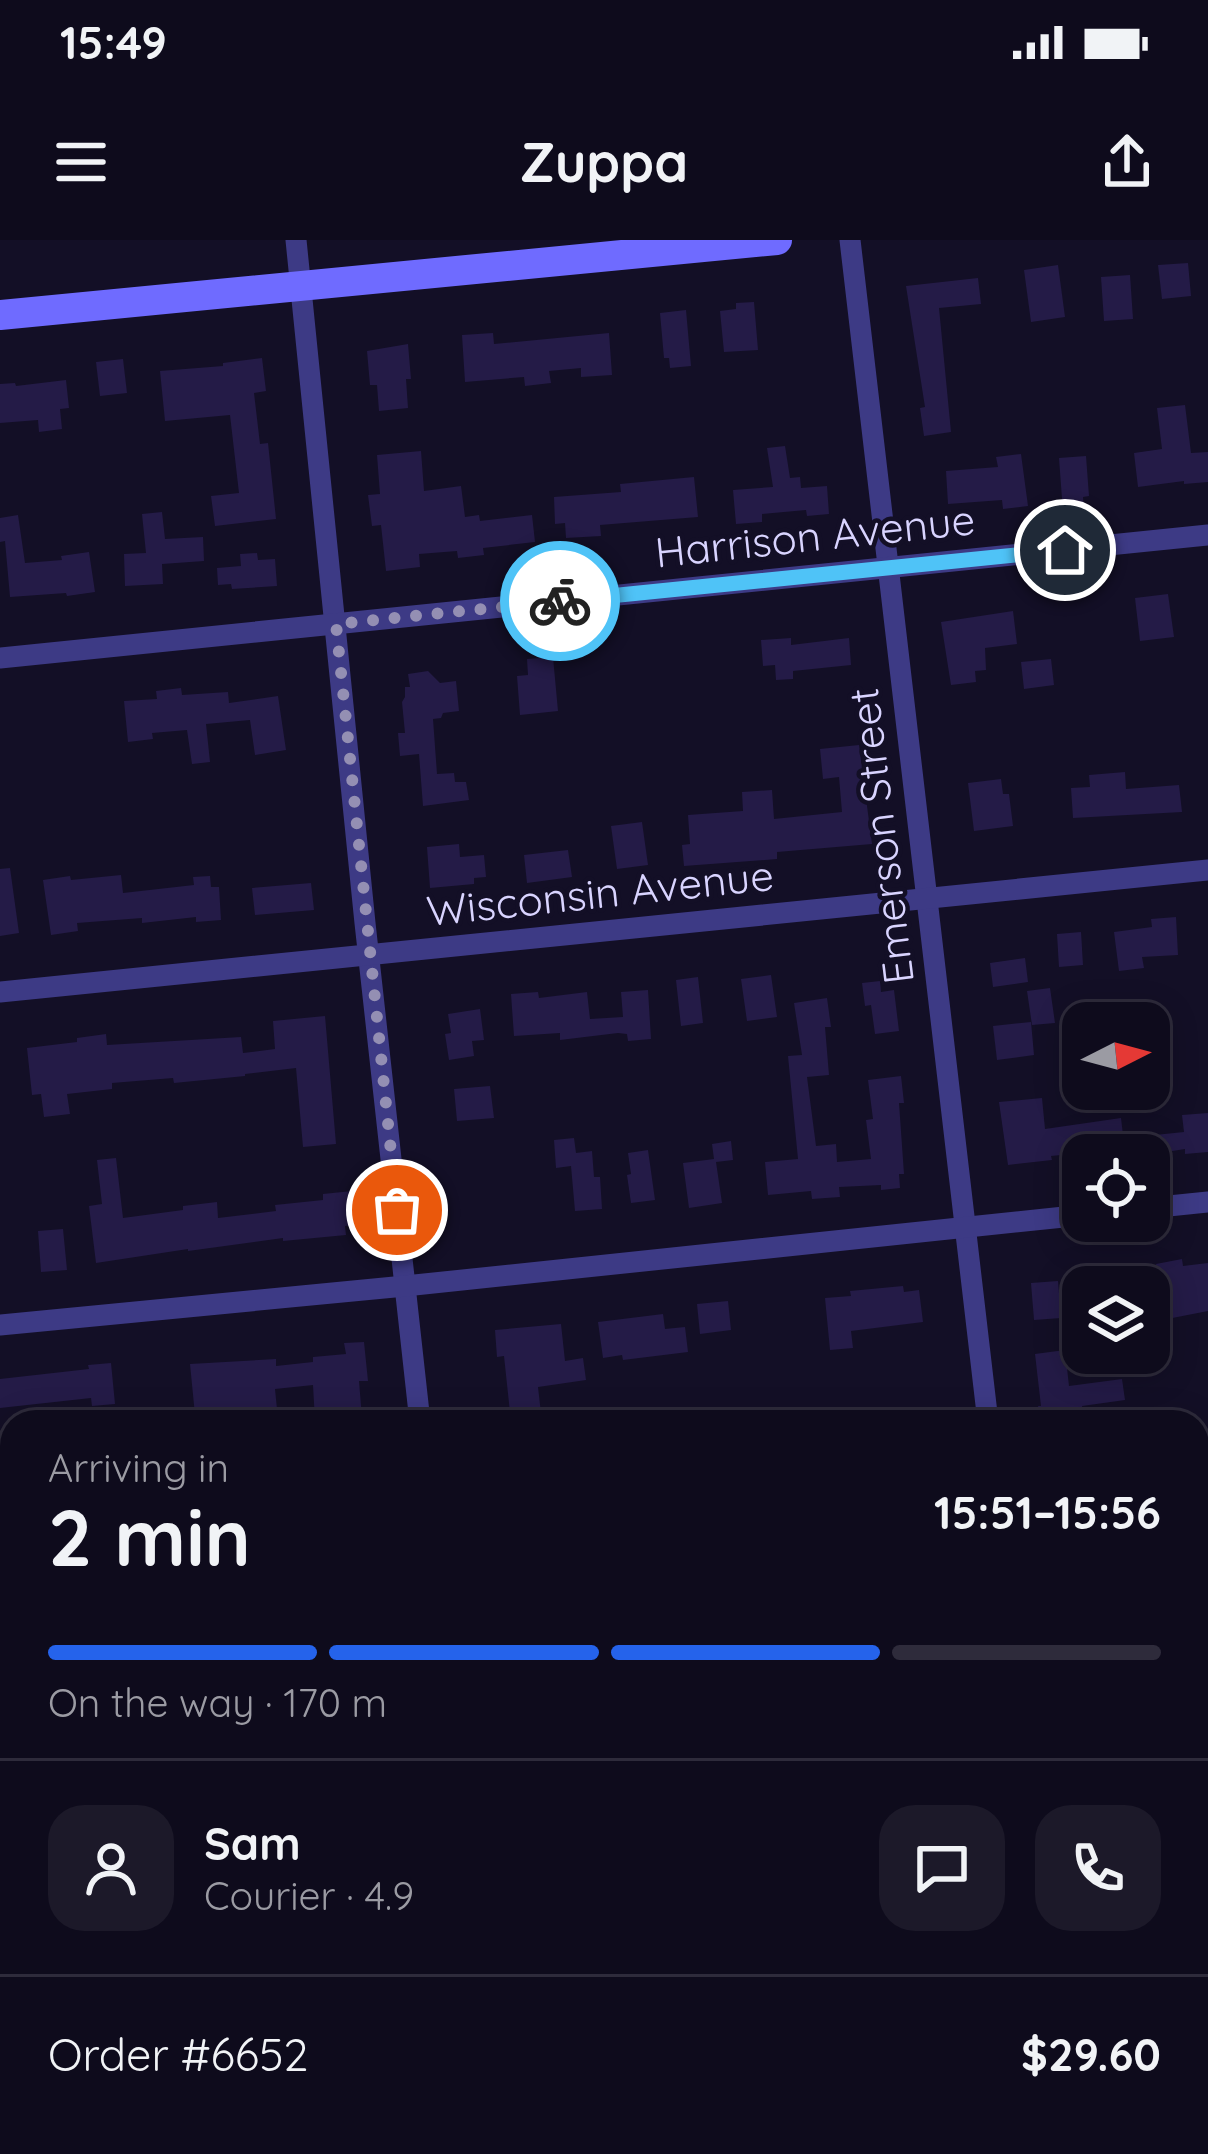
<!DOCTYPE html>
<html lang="en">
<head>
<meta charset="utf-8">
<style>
  :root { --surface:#0e0b1c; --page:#1c1929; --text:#f1f3f6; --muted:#9b9ba3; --line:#2e2b3b; --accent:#2563eb }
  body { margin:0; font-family:Quicksand,sans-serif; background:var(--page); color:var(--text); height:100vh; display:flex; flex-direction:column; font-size:45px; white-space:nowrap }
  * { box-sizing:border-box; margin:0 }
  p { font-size:39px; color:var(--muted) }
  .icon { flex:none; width:66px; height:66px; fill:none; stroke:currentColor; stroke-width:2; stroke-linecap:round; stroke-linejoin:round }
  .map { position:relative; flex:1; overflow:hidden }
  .panel { position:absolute; left:0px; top:1170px; width:1209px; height:744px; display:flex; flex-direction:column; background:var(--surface); border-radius:36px 36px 0 0; box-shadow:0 6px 30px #0003,0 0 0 3px var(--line) }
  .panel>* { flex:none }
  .needle { width:78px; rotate:84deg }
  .controls { position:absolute; left:1062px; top:762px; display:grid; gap:24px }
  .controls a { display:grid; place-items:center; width:108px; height:108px; border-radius:24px; background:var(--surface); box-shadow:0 6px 30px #0003,0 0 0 3px var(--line); font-size:60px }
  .pin { position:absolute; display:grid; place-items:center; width:102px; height:102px; color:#fff; margin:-51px; border:6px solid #fff; border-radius:50%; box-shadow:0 3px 12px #0007 }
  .courier { position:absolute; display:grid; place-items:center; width:120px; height:120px; margin:-60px; border:9px solid #4fc3f7; border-radius:50%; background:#fff; color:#222; box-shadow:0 3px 15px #0007 }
  .summary em { font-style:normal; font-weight:800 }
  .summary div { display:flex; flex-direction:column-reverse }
  .summary { display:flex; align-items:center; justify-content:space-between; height:204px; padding:0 48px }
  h1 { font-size:78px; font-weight:800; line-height:90px }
  .bar { display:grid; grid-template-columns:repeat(4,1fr); gap:18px 12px; align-content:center; height:144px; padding:0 48px }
  .bar i { height:15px; border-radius:9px; background:var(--line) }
  .bar .active { background:var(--accent) }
  .bar p { grid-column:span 4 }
  .line { display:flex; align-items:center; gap:30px; padding:0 48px; border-top:3px solid var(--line) }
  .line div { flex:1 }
  .round { display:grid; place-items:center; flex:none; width:126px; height:126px; border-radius:36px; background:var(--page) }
  .status { display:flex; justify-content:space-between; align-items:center; height:84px; padding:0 60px; background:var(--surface); direction:ltr }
  .status svg { height:33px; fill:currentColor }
  header { display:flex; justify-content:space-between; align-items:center; height:156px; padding:0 48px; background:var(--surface); font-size:54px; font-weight:800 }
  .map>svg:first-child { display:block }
  .building { fill:#241b47 }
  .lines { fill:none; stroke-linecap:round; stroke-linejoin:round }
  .street { stroke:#3d3a85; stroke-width:21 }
  .secondary { stroke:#6f6bff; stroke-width:30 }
  .done { stroke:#948fb3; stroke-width:12; stroke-dasharray:0 21.6 }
  .route { stroke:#4fc3f7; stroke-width:15 }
  .labels { text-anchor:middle; stroke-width:9; stroke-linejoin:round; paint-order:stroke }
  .street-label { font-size:42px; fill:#d9d4ff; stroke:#130f26 }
</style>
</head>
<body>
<div class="status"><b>15:49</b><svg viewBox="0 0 49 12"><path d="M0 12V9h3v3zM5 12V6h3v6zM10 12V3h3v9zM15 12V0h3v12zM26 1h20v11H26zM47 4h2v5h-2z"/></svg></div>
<header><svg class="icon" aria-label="menu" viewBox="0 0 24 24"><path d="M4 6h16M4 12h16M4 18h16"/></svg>Zuppa<svg class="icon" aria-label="share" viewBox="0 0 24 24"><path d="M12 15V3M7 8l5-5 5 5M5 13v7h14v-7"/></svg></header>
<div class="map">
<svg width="1208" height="1914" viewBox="0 0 1208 1914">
  <rect width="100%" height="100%" fill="#130f26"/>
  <!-- building -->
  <g class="building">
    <path d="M 1188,23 L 1191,56 L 1162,59 L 1158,25 Z"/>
    <path d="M 1058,25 L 1065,77 L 1031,82 L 1024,30 Z"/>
    <path d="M 1130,35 L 1133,79 L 1104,81 L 1101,37 Z"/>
    <path d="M 978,38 L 981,64 L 939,68 L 951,192 L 924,196 L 920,168 L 925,167 L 906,46 Z"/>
    <path d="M 754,62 L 758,110 L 724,112 L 720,71 L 736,69 L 736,63 Z"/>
    <path d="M 686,70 L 691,126 L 670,128 L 669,118 L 664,118 L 660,73 Z"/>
    <path d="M 493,93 L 494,104 L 609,93 L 612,135 L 581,137 L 581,128 L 549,131 L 551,143 L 525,146 L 524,137 L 465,142 L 462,95 Z"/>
    <path d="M 408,104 L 411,139 L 406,139 L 408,168 L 379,171 L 377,145 L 370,145 L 367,111 Z"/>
    <path d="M 262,118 L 266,151 L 254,153 L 260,204 L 268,203 L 276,279 L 215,286 L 211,256 L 239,253 L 230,175 L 165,181 L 160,131 L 223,126 L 223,123 Z"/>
    <path d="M 123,119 L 127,153 L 100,156 L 96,122 Z"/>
    <path d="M 66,140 L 69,168 L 60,169 L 62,189 L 39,192 L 38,180 L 0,183 L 0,144 L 15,143 L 16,146 Z"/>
    <path d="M 1185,165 L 1191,213 L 1208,212 L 1208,242 L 1184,244 L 1184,241 L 1138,247 L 1134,213 L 1162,209 L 1157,168 Z"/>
    <path d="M 785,206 L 790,238 L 800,237 L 801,248 L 827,246 L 829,274 L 807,276 L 806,270 L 762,274 L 762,282 L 736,284 L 733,250 L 773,247 L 767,208 Z"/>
    <path d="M 421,211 L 424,251 L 461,246 L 465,277 L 479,275 L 480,281 L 532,275 L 535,302 L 483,308 L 484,315 L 458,318 L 457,311 L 419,314 L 420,327 L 386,331 L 381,285 L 372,286 L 368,255 L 380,254 L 377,215 Z"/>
    <path d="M 1021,214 L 1028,266 L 1003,269 L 1002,260 L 948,264 L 946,231 L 998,227 L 996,217 Z"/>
    <path d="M 1086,216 L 1089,256 L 1083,257 L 1084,270 L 1063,272 L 1059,218 Z"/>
    <path d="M 694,237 L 698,277 L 600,285 L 601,296 L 566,298 L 565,283 L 555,284 L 554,257 L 621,252 L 620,244 Z"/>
    <path d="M 162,272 L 165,299 L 203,297 L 204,321 L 162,324 L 163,344 L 125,346 L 124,314 L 146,313 L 142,274 Z"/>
    <path d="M 18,275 L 25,323 L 62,320 L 61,316 L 89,312 L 95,352 L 67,356 L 66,353 L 10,357 L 5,301 L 0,302 L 0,278 Z"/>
    <path d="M 257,313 L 258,320 L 275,319 L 277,346 L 232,349 L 231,344 L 218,345 L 217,328 L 241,326 L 240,314 Z"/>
    <path d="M 1168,354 L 1174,397 L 1140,401 L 1135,358 Z"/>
    <path d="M 1013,371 L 1017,404 L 985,408 L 986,430 L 975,431 L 976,442 L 951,445 L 941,382 Z"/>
    <path d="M 791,398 L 791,405 L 849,398 L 851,425 L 793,431 L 793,439 L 776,440 L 775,425 L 763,426 L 761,400 Z"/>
    <path d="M 553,417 L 558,471 L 520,475 L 517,436 L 528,435 L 527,419 Z"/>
    <path d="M 1051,419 L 1054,445 L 1024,449 L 1021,422 Z"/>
    <path d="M 428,431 L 440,443 L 456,441 L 459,471 L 443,473 L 441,478 L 433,479 L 437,534 L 454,533 L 455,542 L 466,542 L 469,560 L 423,566 L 419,514 L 400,516 L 398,493 L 405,493 L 402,462 L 405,457 L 405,447 L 410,447 L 408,434 Z"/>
    <path d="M 181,448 L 182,455 L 228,452 L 229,463 L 278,456 L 286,510 L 255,515 L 250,480 L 206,484 L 210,522 L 192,524 L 187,490 L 152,493 L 153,499 L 128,502 L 124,461 L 157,459 L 156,451 Z"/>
    <path d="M 859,505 L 872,604 L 777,612 L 777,619 L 684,626 L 682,605 L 690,604 L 688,575 L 743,571 L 742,552 L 772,550 L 774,579 L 842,572 L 839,537 L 823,539 L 820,509 Z"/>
    <path d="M 1125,532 L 1126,549 L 1179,545 L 1182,572 L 1073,578 L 1071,548 L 1090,547 L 1089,535 Z"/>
    <path d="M 1001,539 L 1003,554 L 1009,554 L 1013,586 L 974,591 L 968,543 Z"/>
    <path d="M 642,582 L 648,625 L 617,629 L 611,586 Z"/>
    <path d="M 459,604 L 460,617 L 484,615 L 486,637 L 474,638 L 474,644 L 430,648 L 427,607 Z"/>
    <path d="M 568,610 L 572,637 L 527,643 L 524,615 Z"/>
    <path d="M 10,628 L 19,693 L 0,696 L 0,629 Z"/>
    <path d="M 121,635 L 123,653 L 194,645 L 193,637 L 210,636 L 211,647 L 219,647 L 221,680 L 196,682 L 196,677 L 142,683 L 142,678 L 77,683 L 78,691 L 51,695 L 43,640 L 70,636 L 71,640 Z"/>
    <path d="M 311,643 L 314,670 L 255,675 L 252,648 Z"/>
    <path d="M 1176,677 L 1178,715 L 1142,717 L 1144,728 L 1119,731 L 1114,692 L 1152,687 L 1151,679 Z"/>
    <path d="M 1081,692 L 1083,725 L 1059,727 L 1057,694 Z"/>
    <path d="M 1025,718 L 1028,742 L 993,747 L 990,723 Z"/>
    <path d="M 771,735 L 777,777 L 747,781 L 741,739 Z"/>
    <path d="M 698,737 L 703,783 L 681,786 L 676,740 Z"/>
    <path d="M 880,741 L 881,752 L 894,750 L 899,791 L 875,794 L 871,765 L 865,766 L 862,743 Z"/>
    <path d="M 1050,748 L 1055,783 L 1032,785 L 1027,751 Z"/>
    <path d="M 648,750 L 651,799 L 628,801 L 627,794 L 618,793 L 560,800 L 560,793 L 514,796 L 511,754 L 538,752 L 539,758 L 587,752 L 590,779 L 623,777 L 621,752 Z"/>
    <path d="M 827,758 L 831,787 L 825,787 L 829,835 L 807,837 L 816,906 L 836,904 L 837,922 L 871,919 L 866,880 L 873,879 L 868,840 L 901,836 L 904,863 L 899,863 L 904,934 L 899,934 L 900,948 L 881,950 L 881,945 L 839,947 L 840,957 L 812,959 L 811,951 L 768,955 L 765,922 L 798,919 L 788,816 L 802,815 L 794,763 Z"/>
    <path d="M 480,769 L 484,800 L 472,801 L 474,816 L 449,820 L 445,794 L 451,793 L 448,774 Z"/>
    <path d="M 325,776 L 336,904 L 303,907 L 296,828 L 245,834 L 245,836 L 174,843 L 173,838 L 112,843 L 112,849 L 67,854 L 70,874 L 44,877 L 41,854 L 32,855 L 27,808 L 77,802 L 77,798 L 106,794 L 107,805 L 241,797 L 243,813 L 275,809 L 273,781 Z"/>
    <path d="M 1031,782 L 1034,815 L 997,820 L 993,786 Z"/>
    <path d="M 490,846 L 494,878 L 457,881 L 454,849 Z"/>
    <path d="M 1042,858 L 1045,889 L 1121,878 L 1123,895 L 1145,893 L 1145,896 L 1184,892 L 1182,875 L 1208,873 L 1208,912 L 1185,914 L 1185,909 L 1147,915 L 1102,915 L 1101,911 L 1051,916 L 1052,920 L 1008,925 L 999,862 Z"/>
    <path d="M 574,898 L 576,913 L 592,911 L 594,937 L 600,937 L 602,969 L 575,971 L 571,926 L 556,928 L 554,900 Z"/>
    <path d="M 731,901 L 733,920 L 716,922 L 722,963 L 689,968 L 683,923 L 714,919 L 712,904 Z"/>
    <path d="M 648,910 L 655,960 L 631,963 L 627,935 L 631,934 L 628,913 Z"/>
    <path d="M 116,918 L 123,978 L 183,970 L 183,966 L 217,962 L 218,978 L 276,971 L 275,965 L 323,960 L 323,954 L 352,951 L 355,985 L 345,986 L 346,995 L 283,1001 L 283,998 L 188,1011 L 188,1009 L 96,1023 L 89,966 L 102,964 L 97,920 Z"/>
    <path d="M 63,989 L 67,1030 L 41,1032 L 38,991 Z"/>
    <path d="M 1182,1019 L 1183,1026 L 1208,1023 L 1208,1071 L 1157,1081 L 1149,1034 L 1157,1032 L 1156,1024 Z"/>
    <path d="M 1058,1041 L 1061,1078 L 1034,1080 L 1031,1043 Z"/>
    <path d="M 903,1046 L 904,1052 L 919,1050 L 923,1082 L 851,1091 L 853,1108 L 830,1110 L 825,1058 L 851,1056 L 850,1051 Z"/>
    <path d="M 728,1061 L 731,1090 L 700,1094 L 697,1064 Z"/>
    <path d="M 663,1074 L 665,1089 L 685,1087 L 688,1112 L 623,1120 L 622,1115 L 603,1118 L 598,1082 Z"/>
    <path d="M 561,1084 L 565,1121 L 583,1118 L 586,1140 L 538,1147 L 542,1182 L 511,1182 L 504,1116 L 497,1117 L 495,1090 Z"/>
    <path d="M 364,1102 L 368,1141 L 359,1141 L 362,1178 L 315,1181 L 313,1145 L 275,1149 L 277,1169 L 195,1175 L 190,1124 L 276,1119 L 276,1126 L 313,1122 L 313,1117 L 346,1114 L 344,1103 Z"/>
    <path d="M 1065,1110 L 1069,1146 L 1122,1139 L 1125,1160 L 1082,1166 L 1085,1182 L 1041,1182 L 1038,1166 L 1041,1166 L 1035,1114 Z"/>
    <path d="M 111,1123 L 115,1164 L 92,1166 L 91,1158 L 0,1168 L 0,1139 L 89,1129 L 88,1125 Z"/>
  </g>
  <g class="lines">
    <!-- street -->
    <g class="street">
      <path d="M 296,0 L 365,683 L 420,1182"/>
      <path d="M 850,0 L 988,1182"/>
      <path d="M 0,418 L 1208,295"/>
      <path d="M 0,752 L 1208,630"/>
      <path d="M 1149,968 L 1208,962"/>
      <path d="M 0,1085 L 405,1046 L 1083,975"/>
      <path d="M 1065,1902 L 1067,1914"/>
      <path d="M 381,1914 L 387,1902"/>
    </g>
    <!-- secondary -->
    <g class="secondary">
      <path d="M 0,75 L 777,0"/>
      <path d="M 0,1473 L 12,1479"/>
      <path d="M 820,1902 L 843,1914"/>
    </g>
  </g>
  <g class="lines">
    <!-- done -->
    <path class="done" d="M 397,970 L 336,384 L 560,361"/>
    <!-- route -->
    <path class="route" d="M 560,361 L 1065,310"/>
  </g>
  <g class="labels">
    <!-- street labels -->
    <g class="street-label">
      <text transform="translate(815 296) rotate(-6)" y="15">Harrison Avenue</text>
      <text transform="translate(881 596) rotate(-97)" y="15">Emerson Street</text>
      <text transform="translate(600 653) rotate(-6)" y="15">Wisconsin Avenue</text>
    </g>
  </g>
</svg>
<div class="controls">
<a><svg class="needle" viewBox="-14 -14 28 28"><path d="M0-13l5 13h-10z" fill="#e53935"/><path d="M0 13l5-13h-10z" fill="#9b9ba3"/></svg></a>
<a><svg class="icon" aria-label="locate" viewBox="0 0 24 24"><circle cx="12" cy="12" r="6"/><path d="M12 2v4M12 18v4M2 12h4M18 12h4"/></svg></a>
<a><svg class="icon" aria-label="layers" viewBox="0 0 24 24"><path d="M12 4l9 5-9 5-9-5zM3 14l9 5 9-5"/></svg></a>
</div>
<div class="pin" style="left:397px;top:970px;background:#ea580c"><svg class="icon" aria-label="bag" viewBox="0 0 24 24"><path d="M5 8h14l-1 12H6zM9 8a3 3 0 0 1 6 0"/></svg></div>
<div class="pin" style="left:1065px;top:310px;background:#1f2937"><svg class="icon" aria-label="home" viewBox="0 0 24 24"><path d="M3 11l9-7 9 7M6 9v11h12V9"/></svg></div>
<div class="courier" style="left:560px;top:361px"><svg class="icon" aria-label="bike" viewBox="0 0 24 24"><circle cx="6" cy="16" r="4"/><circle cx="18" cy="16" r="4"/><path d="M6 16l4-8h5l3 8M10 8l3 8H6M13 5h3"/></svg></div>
<section class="panel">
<div class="summary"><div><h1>2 min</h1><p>Arriving in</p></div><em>15:51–15:56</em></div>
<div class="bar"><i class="active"></i><i class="active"></i><i class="active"></i><i></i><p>On the way · 170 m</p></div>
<div class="line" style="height:216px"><a class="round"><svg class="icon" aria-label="person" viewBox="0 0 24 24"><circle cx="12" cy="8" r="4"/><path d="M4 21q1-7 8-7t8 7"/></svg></a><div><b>Sam</b><p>Courier · 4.9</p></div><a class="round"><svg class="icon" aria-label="chat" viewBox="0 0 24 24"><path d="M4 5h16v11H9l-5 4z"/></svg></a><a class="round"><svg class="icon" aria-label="phone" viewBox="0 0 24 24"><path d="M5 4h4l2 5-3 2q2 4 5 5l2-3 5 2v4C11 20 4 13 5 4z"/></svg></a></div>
<div class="line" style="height:156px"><div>Order #6652</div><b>$29.60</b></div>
</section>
</div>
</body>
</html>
